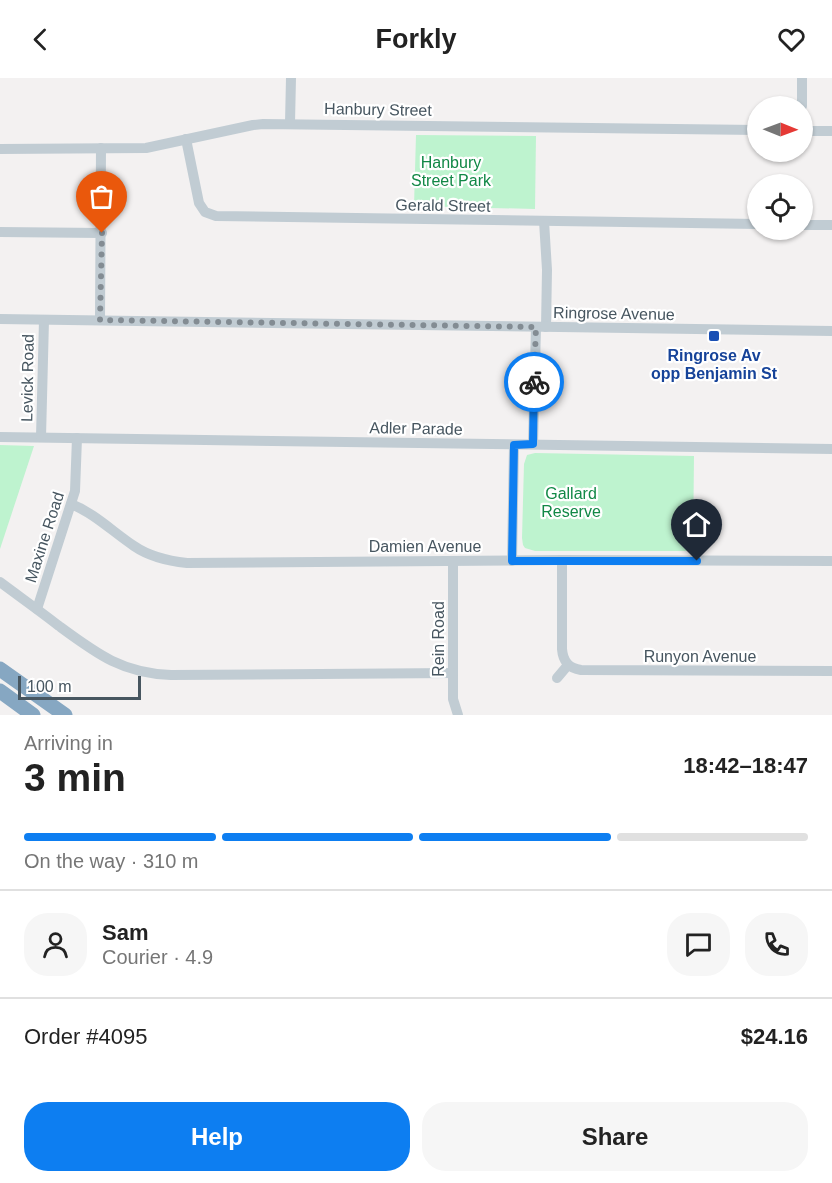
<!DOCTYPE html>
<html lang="en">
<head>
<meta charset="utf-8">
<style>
  :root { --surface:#fff; --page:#f6f6f6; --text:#222; --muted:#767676; --line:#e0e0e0; --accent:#0d7ef1 }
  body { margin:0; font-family:Arial,sans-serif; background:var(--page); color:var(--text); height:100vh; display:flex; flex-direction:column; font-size:22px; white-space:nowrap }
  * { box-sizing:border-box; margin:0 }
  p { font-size:20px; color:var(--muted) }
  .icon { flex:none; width:33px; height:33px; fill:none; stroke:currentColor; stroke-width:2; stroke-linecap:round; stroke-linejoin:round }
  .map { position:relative; height:637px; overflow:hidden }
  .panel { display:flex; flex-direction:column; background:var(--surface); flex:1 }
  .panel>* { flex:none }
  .needle { width:39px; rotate:91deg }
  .tools { position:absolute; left:747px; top:18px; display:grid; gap:12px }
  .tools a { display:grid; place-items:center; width:66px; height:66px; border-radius:50%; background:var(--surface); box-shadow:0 2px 4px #0004; font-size:30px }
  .scale { position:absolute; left:18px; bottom:15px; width:123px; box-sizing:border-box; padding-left:6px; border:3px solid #475660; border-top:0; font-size:16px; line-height:21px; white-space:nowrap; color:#475660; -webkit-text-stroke:4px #fff; paint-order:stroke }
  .pin { position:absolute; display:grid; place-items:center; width:51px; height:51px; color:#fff; margin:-62px -26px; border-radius:50% 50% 50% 0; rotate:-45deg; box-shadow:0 0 6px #0007 }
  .pin .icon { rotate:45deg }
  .courier { position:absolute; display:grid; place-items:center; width:60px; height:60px; margin:-30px; border:4px solid #0d7ef1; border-radius:50%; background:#fff; color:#222; box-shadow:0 2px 8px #0007 }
  .summary em { font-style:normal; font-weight:800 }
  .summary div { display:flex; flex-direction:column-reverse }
  .summary { display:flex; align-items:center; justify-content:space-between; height:102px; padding:0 24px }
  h1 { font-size:39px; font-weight:800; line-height:45px }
  .bar { display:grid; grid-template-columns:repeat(4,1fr); gap:9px 6px; align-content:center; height:72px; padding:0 24px }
  .bar i { height:8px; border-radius:4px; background:var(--line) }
  .bar .current { background:var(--accent) }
  .bar p { grid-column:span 4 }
  .line { display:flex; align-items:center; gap:15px; padding:0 24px; border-top:2px solid var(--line) }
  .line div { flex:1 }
  .round { display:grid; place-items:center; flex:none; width:63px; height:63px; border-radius:24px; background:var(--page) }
  .action { display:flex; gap:12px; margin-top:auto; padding:12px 24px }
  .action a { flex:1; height:69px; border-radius:24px; background:var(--accent); color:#fff; font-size:24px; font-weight:800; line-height:69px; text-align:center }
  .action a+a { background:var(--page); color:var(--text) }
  header { display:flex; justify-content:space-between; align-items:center; height:78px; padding:0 24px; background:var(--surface); font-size:27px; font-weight:800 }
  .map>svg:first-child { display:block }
  .green { fill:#bef3cf }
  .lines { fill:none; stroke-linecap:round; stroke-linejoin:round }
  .minor { stroke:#c1ccd3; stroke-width:10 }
  .highway { stroke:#86a7c2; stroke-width:15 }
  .done { stroke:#838c93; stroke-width:6; stroke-dasharray:0 10.8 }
  .route { stroke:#0d7ef1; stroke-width:8 }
  .transit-dot { fill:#1a4fb4; stroke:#fff; stroke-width:2 }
  .labels { text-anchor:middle; stroke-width:4.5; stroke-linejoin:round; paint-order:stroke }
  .street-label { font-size:16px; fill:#475660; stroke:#fff }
  .park-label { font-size:16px; fill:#118846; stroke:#fff }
  .transit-label { font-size:16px; font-weight:bold; fill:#164399; stroke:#fff }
</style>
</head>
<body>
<header><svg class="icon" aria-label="back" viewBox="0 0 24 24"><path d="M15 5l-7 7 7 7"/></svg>Forkly<svg class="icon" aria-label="heart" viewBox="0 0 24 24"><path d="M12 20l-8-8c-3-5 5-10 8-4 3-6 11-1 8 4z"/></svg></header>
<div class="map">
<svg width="832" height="637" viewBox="0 0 832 637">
  <rect width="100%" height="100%" fill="#f3f1f1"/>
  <!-- green -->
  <g class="green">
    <path d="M 416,57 L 536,58 L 535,131 L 414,128 Z"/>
    <path d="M 0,367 L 34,368 L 0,471 Z"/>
    <path d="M 535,375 L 694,378 L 693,473 L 535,473 L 525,470 L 523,467 L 522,460 L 524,386 L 527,377 Z"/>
  </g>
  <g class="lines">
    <!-- minor -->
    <g class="minor">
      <path d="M 802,0 L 802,28"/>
      <path d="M 290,45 L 291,0"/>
      <path d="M 802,53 L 832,53"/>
      <path d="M 186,61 L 199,125 L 205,134 L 216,138 L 758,146"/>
      <path d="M 0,71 L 146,70 L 253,47 L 263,46 L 758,52"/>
      <path d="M 544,143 L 547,192 L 546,249"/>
      <path d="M 802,147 L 832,147"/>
      <path d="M 0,154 L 102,155"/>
      <path d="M 0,241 L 832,253"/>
      <path d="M 100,242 L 101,70"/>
      <path d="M 0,359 L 832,371"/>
      <path d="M 41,359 L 44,242"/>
      <path d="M 533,366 L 536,249"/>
      <path d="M 71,426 C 94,435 113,454 134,468 C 150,479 168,483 187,485 L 562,482 L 832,483"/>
      <path d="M 562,482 L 562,571 C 563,584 569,590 581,592 L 832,593"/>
      <path d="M 453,483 L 453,621 L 458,637"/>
      <path d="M 512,483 L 514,367"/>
      <path d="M 0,504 C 20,519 40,533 59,548 C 97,576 122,595 171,597 L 453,595"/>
      <path d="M 37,531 L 75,413 L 77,360"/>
      <path d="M 557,600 L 568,587"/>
    </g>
    <!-- highway -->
    <g class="highway">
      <path d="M 0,591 L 65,637"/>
      <path d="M 0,613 L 33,637"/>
    </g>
  </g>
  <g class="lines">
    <!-- done -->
    <path class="done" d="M 102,155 L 100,242 L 536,249 L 534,304"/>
    <!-- route -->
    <path class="route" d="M 534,304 L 533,366 L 514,367 L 512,483 L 697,483"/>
  </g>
  <!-- markers -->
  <rect class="transit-dot" x="708" y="252" width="12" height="12" rx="3"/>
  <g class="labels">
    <!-- street labels -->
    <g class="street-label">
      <text transform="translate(378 31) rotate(1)" y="6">Hanbury Street</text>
      <text transform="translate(443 127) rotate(1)" y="6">Gerald Street</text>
      <text transform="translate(614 235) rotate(1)" y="6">Ringrose Avenue</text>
      <text transform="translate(27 300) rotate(-89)" y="6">Levick Road</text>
      <text transform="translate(416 350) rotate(1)" y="6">Adler Parade</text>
      <text transform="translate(44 459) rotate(-72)" y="6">Maxine Road</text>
      <text x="425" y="474">Damien Avenue</text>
      <text transform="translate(438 561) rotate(-90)" y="6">Rein Road</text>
      <text x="700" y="584">Runyon Avenue</text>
    </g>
    <!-- park labels -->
    <g class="park-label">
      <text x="451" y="90">Hanbury<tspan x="451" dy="18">Street Park</tspan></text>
      <text x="571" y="421">Gallard<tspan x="571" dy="18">Reserve</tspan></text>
    </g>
    <!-- transit labels -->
    <g class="transit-label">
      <text x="714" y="283">Ringrose Av<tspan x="714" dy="18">opp Benjamin St</tspan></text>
    </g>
  </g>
</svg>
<div class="tools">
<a><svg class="needle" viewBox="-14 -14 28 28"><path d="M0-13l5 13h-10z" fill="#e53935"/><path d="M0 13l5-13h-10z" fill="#767676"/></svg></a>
<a><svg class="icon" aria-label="locate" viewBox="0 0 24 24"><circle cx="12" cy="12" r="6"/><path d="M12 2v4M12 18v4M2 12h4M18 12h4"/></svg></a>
</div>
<div class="scale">100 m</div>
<div class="pin" style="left:102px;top:155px;background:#ea580c"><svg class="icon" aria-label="bag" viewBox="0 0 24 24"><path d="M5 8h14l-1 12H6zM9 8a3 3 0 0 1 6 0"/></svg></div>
<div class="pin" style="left:697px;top:483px;background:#1f2937"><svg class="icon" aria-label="home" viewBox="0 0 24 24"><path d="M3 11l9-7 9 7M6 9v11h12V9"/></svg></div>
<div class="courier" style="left:534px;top:304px"><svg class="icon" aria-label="bike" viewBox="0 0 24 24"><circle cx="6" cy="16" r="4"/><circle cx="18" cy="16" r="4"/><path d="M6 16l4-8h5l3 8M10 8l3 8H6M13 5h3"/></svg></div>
</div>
<section class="panel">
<div class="summary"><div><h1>3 min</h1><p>Arriving in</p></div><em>18:42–18:47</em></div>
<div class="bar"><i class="current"></i><i class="current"></i><i class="current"></i><i></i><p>On the way · 310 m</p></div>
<div class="line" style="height:108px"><a class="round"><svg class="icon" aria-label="person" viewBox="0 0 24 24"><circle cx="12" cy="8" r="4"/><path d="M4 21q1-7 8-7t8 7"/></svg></a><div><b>Sam</b><p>Courier · 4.9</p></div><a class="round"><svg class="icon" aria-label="chat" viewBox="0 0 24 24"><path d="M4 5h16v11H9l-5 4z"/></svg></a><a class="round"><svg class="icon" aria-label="phone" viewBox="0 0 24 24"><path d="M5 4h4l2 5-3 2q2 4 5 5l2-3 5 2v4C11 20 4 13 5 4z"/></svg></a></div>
<div class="line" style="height:78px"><div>Order #4095</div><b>$24.16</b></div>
<div class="action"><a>Help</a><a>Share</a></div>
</section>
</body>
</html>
